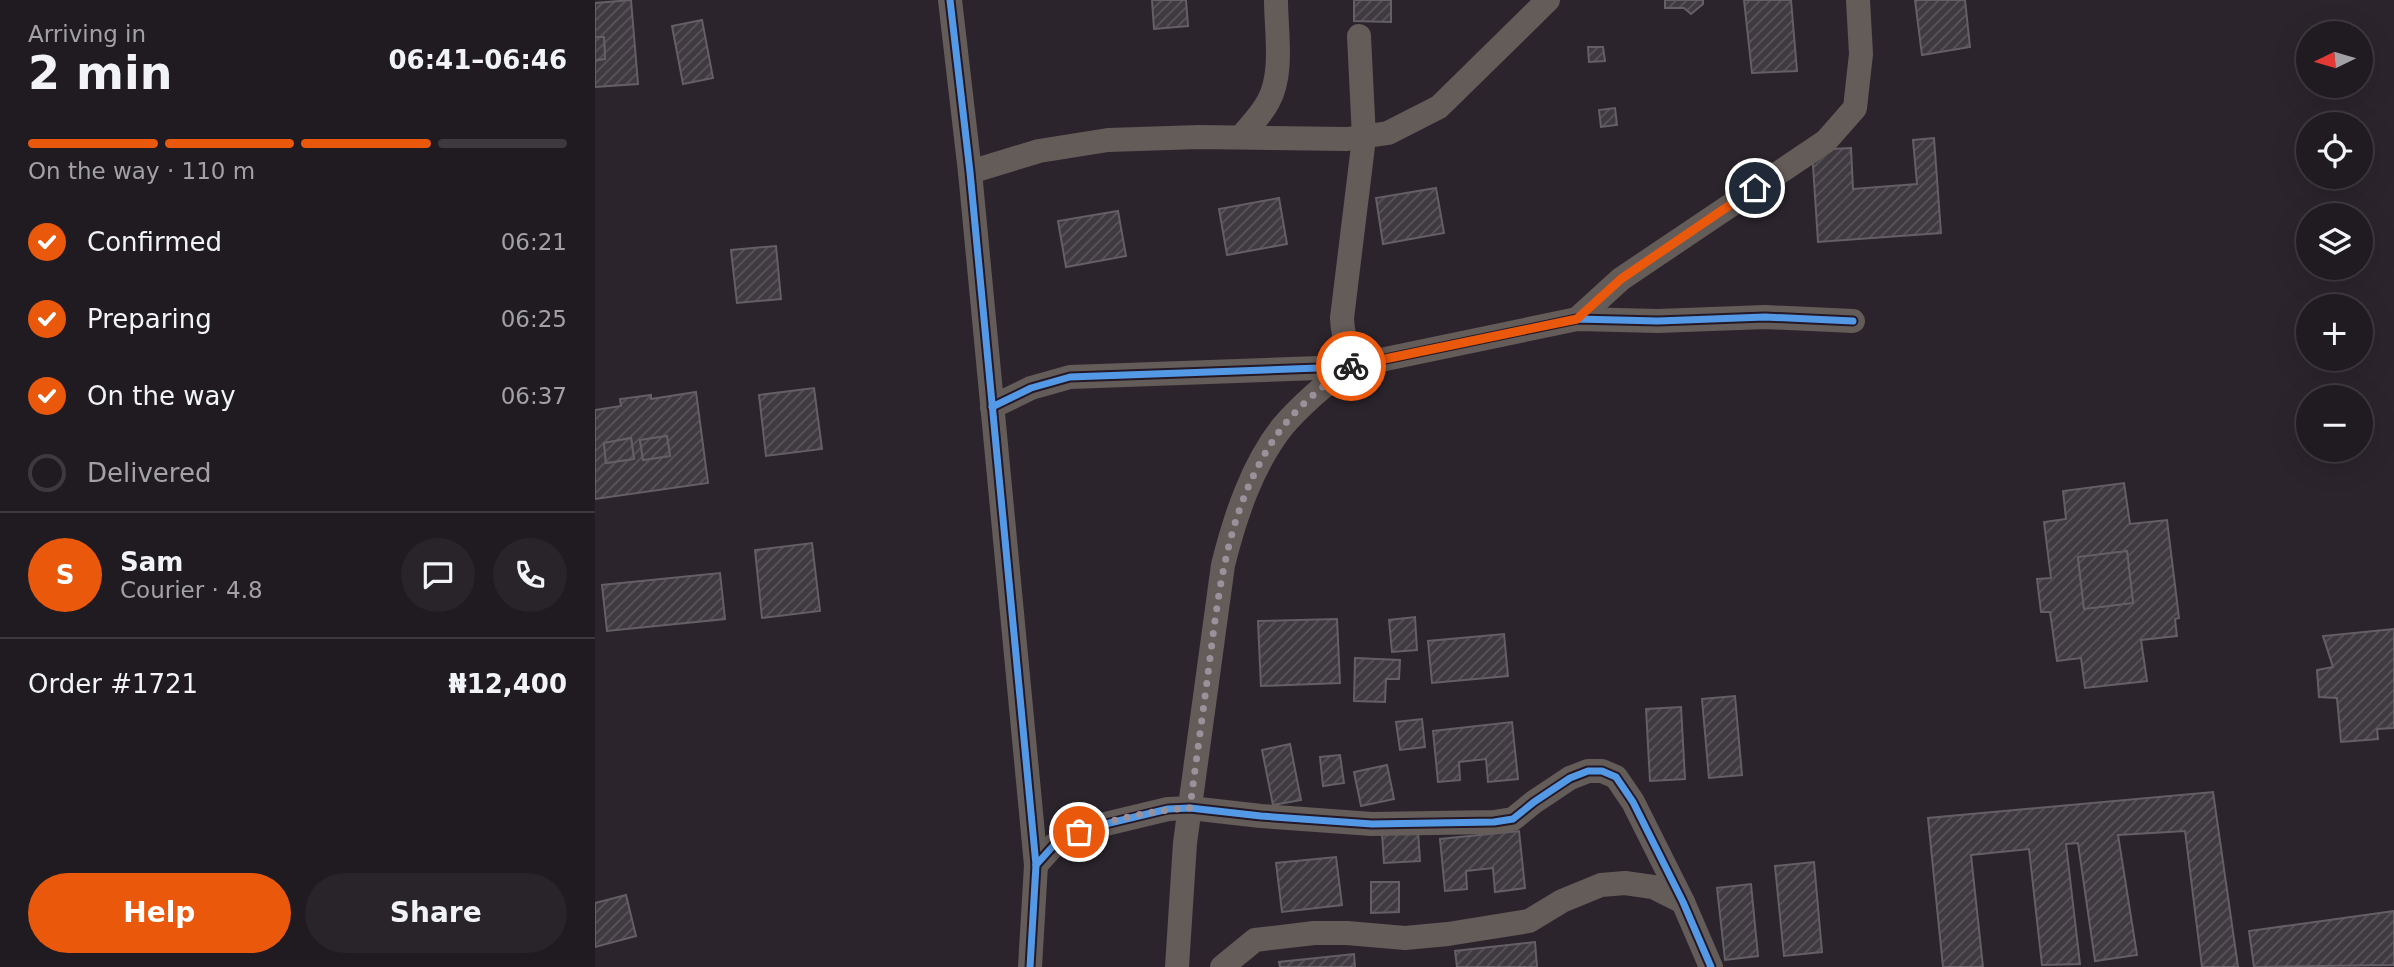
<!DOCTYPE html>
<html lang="en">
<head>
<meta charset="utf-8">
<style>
  :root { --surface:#201b21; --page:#28242a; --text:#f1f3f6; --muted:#a2a1a5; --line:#3d393f; --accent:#ea580c }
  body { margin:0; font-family:"DejaVu Sans",sans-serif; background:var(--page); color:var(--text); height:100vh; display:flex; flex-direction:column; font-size:26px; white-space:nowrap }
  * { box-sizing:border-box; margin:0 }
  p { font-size:23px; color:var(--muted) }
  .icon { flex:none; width:38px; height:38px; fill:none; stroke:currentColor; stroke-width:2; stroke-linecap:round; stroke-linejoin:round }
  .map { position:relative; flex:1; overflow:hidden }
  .sheet { display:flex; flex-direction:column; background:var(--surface); width:595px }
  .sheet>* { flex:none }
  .needle { width:46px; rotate:265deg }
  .tools { position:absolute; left:1701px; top:21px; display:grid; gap:14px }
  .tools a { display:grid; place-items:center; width:77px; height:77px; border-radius:50%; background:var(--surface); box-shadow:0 7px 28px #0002,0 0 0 2px var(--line); font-size:35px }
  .pin { position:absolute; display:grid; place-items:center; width:60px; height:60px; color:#fff; margin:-30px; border:4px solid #fff; border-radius:50%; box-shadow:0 2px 7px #0007 }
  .courier { position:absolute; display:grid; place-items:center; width:70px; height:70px; margin:-35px; border:5px solid #ea580c; border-radius:50%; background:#fff; color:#222; box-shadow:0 2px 9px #0007 }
  .headline em { font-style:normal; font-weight:700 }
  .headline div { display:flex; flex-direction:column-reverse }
  .headline { display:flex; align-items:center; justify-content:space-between; height:119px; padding:0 28px }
  h1 { font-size:46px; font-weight:700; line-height:52px }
  .bar { display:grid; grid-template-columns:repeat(4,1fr); gap:10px 7px; align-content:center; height:84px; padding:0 28px }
  .bar i { height:9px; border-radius:5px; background:var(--line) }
  .bar .active { background:var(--accent) }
  .bar p { grid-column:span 4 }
  .line { display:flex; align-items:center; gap:18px; padding:0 28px; border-top:2px solid var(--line) }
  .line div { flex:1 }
  .round { display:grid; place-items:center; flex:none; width:74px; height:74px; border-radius:37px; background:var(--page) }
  ol { padding:0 28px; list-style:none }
  li { display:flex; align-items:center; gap:21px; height:77px }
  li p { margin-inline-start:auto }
  li .icon { padding:7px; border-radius:50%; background:var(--accent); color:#fff; stroke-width:4 }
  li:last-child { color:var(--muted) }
  li i { width:38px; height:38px; border:4px solid var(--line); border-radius:50% }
  .action { display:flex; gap:14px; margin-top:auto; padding:14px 28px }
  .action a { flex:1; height:80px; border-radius:42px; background:var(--accent); color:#fff; font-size:28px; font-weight:700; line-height:80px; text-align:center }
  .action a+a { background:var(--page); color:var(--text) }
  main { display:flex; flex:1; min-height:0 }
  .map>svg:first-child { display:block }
  .building { fill:url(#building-hatch); stroke:#645e65; stroke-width:2; fill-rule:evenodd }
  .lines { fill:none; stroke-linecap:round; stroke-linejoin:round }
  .minor { stroke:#645c59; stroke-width:24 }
  .cycleway-casing { stroke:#241826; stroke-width:11 }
  .cycleway { stroke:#5399e6; stroke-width:7 }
  .done { stroke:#9a929b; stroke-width:7; stroke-dasharray:0 12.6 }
  .route { stroke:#ea580c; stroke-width:9 }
</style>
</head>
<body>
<main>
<section class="sheet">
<div class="headline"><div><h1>2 min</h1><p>Arriving in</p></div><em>06:41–06:46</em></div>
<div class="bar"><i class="active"></i><i class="active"></i><i class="active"></i><i></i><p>On the way · 110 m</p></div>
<ol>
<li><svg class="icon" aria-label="check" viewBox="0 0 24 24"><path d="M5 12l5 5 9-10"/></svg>Confirmed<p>06:21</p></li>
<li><svg class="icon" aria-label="check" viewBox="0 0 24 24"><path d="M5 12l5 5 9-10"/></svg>Preparing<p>06:25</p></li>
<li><svg class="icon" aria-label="check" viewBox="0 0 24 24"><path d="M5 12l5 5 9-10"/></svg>On the way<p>06:37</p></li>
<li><i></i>Delivered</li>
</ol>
<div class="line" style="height:126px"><b class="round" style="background:var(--accent);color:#fff">S</b><div><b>Sam</b><p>Courier · 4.8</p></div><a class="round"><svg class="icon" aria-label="chat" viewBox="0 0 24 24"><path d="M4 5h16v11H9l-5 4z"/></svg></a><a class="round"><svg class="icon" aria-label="phone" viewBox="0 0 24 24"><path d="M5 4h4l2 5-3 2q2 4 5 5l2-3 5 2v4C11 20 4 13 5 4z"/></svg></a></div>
<div class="line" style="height:91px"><div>Order #1721</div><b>₦12,400</b></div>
<div class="action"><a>Help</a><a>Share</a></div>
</section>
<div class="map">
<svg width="1799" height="967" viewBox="0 0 1799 967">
  <defs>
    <pattern id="building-hatch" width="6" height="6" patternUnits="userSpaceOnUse" patternTransform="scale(1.75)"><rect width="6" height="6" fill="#3f3a40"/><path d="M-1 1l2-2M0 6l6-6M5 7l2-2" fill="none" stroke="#5a555b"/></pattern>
  </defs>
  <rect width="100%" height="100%" fill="#2b242c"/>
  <!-- building -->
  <g class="building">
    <path d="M 36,0 L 43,84 L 0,87 L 0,60 L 10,59 L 9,37 L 0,37 L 0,3 Z"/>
    <path d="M 557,0 L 591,0 L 593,26 L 559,29 Z"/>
    <path d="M 759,0 L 796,0 L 796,22 L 759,21 Z"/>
    <path d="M 1070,0 L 1108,0 L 1108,4 L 1096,14 L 1089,8 L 1070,8 Z"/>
    <path d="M 1149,0 L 1196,0 L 1202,71 L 1157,73 Z"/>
    <path d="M 1320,0 L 1370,0 L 1375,47 L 1327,55 Z"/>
    <path d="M 107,20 L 118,78 L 88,84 L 77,26 Z"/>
    <path d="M 0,37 L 9,37 L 10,59 L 0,60 Z"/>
    <path d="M 993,47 L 1008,47 L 1010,61 L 994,62 Z"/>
    <path d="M 1020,108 L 1022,125 L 1006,127 L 1004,110 Z"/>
    <path d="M 1339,138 L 1346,233 L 1223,242 L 1217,150 L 1256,148 L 1258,189 L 1322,184 L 1318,140 Z"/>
    <path d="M 841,188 L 849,233 L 788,244 L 781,198 Z"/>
    <path d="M 684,198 L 692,244 L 632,255 L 624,209 Z"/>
    <path d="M 523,211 L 531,256 L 471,267 L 463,221 Z"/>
    <path d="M 181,246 L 186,299 L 142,303 L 136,250 Z"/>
    <path d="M 219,388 L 227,449 L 171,456 L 164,395 Z"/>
    <path d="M 101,392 L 113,483 L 0,499 L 0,410 L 26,406 L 25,399 L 56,395 L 56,399 ZM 72,436 L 75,456 L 48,460 L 45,440 ZM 36,438 L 39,459 L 11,463 L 9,443 Z"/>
    <path d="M 72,436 L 75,456 L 48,460 L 45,440 Z"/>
    <path d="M 36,438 L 39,459 L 11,463 L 9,443 Z"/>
    <path d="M 1529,483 L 1535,524 L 1572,520 L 1584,618 L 1580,619 L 1582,636 L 1546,640 L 1552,681 L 1490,688 L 1486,658 L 1462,661 L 1455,612 L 1446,612 L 1442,579 L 1456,578 L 1449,522 L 1471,519 L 1468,491 ZM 1532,551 L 1538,603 L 1489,609 L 1483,557 Z"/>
    <path d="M 217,543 L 225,611 L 167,618 L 160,550 Z"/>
    <path d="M 1532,551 L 1538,603 L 1489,609 L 1483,557 Z"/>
    <path d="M 125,573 L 130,619 L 12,631 L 7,585 Z"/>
    <path d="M 820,617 L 822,650 L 797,652 L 794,620 Z"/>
    <path d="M 742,619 L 745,683 L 666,686 L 663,621 Z"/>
    <path d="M 1799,629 L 1799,728 L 1782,729 L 1783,739 L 1746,742 L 1742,698 L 1724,697 L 1722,670 L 1738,667 L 1728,636 Z"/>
    <path d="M 909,634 L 913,676 L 837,683 L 833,641 Z"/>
    <path d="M 760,658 L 805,660 L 804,679 L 791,679 L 790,702 L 759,701 Z"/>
    <path d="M 1140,696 L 1147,775 L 1114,778 L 1107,699 Z"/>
    <path d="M 1086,707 L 1090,779 L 1055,781 L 1051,709 Z"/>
    <path d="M 827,719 L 830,747 L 805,750 L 801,722 Z"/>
    <path d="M 917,722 L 923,779 L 893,782 L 891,759 L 864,762 L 865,780 L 843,782 L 838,731 Z"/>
    <path d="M 695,744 L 706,800 L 678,805 L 667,750 Z"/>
    <path d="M 745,755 L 749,783 L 728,786 L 725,757 Z"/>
    <path d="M 792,765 L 799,799 L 766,806 L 759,772 Z"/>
    <path d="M 1618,792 L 1643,967 L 1607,967 L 1590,831 L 1523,835 L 1542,955 L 1500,961 L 1483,843 L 1471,844 L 1485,964 L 1447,965 L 1434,849 L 1376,855 L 1388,967 L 1348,967 L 1333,818 Z"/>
    <path d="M 823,831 L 825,861 L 789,863 L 787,833 Z"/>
    <path d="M 924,831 L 930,888 L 900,892 L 898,868 L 871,871 L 872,889 L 850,891 L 845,839 Z"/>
    <path d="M 741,857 L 747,905 L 687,912 L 681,863 Z"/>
    <path d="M 1219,862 L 1227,952 L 1189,956 L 1180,866 Z"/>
    <path d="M 776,882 L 804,882 L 804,912 L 776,913 Z"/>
    <path d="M 1156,884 L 1163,956 L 1130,960 L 1122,888 Z"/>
    <path d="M 31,895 L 41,936 L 0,947 L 0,903 Z"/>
    <path d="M 1799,911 L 1799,965 L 1659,967 L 1654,931 Z"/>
    <path d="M 940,942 L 942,967 L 862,967 L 860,951 Z"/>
    <path d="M 759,954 L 760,967 L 685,967 L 684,962 Z"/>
  </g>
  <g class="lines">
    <!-- minor -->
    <g class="minor">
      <path d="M 355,0 L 375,172 L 441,865 L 435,967"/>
      <path d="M 764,36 L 769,138 L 747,318 C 748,339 752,347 765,365"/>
      <path d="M 646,137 C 655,126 666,115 673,102 C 689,74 681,31 681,0"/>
      <path d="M 375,172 L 444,151 L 513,140 L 604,137 L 752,139 L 793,133 L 844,107 L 953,0"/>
      <path d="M 982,319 L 1026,279 L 1231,141 L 1260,108 L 1266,54 L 1263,0"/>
      <path d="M 397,407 L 436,388 L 475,377 L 752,367 L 982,319 L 1063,321 L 1170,317 L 1258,321"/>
      <path d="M 441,865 L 459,845 L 471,838 L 498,827 L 573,809 L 595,808 L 666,816 L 777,824 L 899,822 L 918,819 L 939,802 L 975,778 L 993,771 L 1007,771 L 1021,777 L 1038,802 L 1088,902 L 1116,967"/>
      <path d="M 582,967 L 590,843 L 628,565 C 640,517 657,465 688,426 C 707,404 729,386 752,367"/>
      <path d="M 627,967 L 660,940 L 719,933 L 752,933 L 810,938 L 853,934 L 934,921 L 967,901 L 1006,885 L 1030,883 L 1058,887 L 1088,902"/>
    </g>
    <defs>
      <g id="cycleway">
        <path d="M 355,0 L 375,172 L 441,865 L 435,967"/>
        <path d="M 397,407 L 436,388 L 475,377 L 752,367 L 982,319 L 1063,321 L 1170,317 L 1258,321"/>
        <path d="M 441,865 L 459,845 L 471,838 L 498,827 L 573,809 L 595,808 L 666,816 L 777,824 L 899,822 L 918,819 L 939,802 L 975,778 L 993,771 L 1007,771 L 1021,777 L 1038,802 L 1088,902 L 1116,967"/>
      </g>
    </defs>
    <!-- cycleway casing -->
    <use href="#cycleway" class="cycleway-casing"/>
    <!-- cycleway -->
    <use href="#cycleway" class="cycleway"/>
  </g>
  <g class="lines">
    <!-- done -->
    <path class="done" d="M 484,832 C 516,819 560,810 595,808 C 601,761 608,713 614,666 C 625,581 634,501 686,429 C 704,405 729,386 752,367 L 756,366"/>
    <!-- route -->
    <path class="route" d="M 756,366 L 982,319 L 1026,279 L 1160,188"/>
  </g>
</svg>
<div class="tools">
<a><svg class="needle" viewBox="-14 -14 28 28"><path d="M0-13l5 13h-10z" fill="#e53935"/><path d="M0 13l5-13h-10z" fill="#a2a1a5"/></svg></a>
<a><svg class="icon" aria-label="locate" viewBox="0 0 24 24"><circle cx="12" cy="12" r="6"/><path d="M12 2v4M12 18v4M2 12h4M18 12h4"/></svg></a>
<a><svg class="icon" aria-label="layers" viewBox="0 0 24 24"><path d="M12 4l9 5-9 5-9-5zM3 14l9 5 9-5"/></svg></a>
<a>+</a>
<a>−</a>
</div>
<div class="pin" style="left:484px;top:832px;background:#ea580c"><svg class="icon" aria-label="bag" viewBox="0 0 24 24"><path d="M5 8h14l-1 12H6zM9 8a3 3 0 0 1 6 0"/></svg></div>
<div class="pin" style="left:1160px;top:188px;background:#1f2937"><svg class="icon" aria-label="home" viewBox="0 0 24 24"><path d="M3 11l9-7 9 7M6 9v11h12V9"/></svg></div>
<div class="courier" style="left:756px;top:366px"><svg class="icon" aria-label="bike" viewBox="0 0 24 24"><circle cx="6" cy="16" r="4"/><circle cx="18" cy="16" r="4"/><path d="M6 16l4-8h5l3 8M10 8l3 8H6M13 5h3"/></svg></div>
</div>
</main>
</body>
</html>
